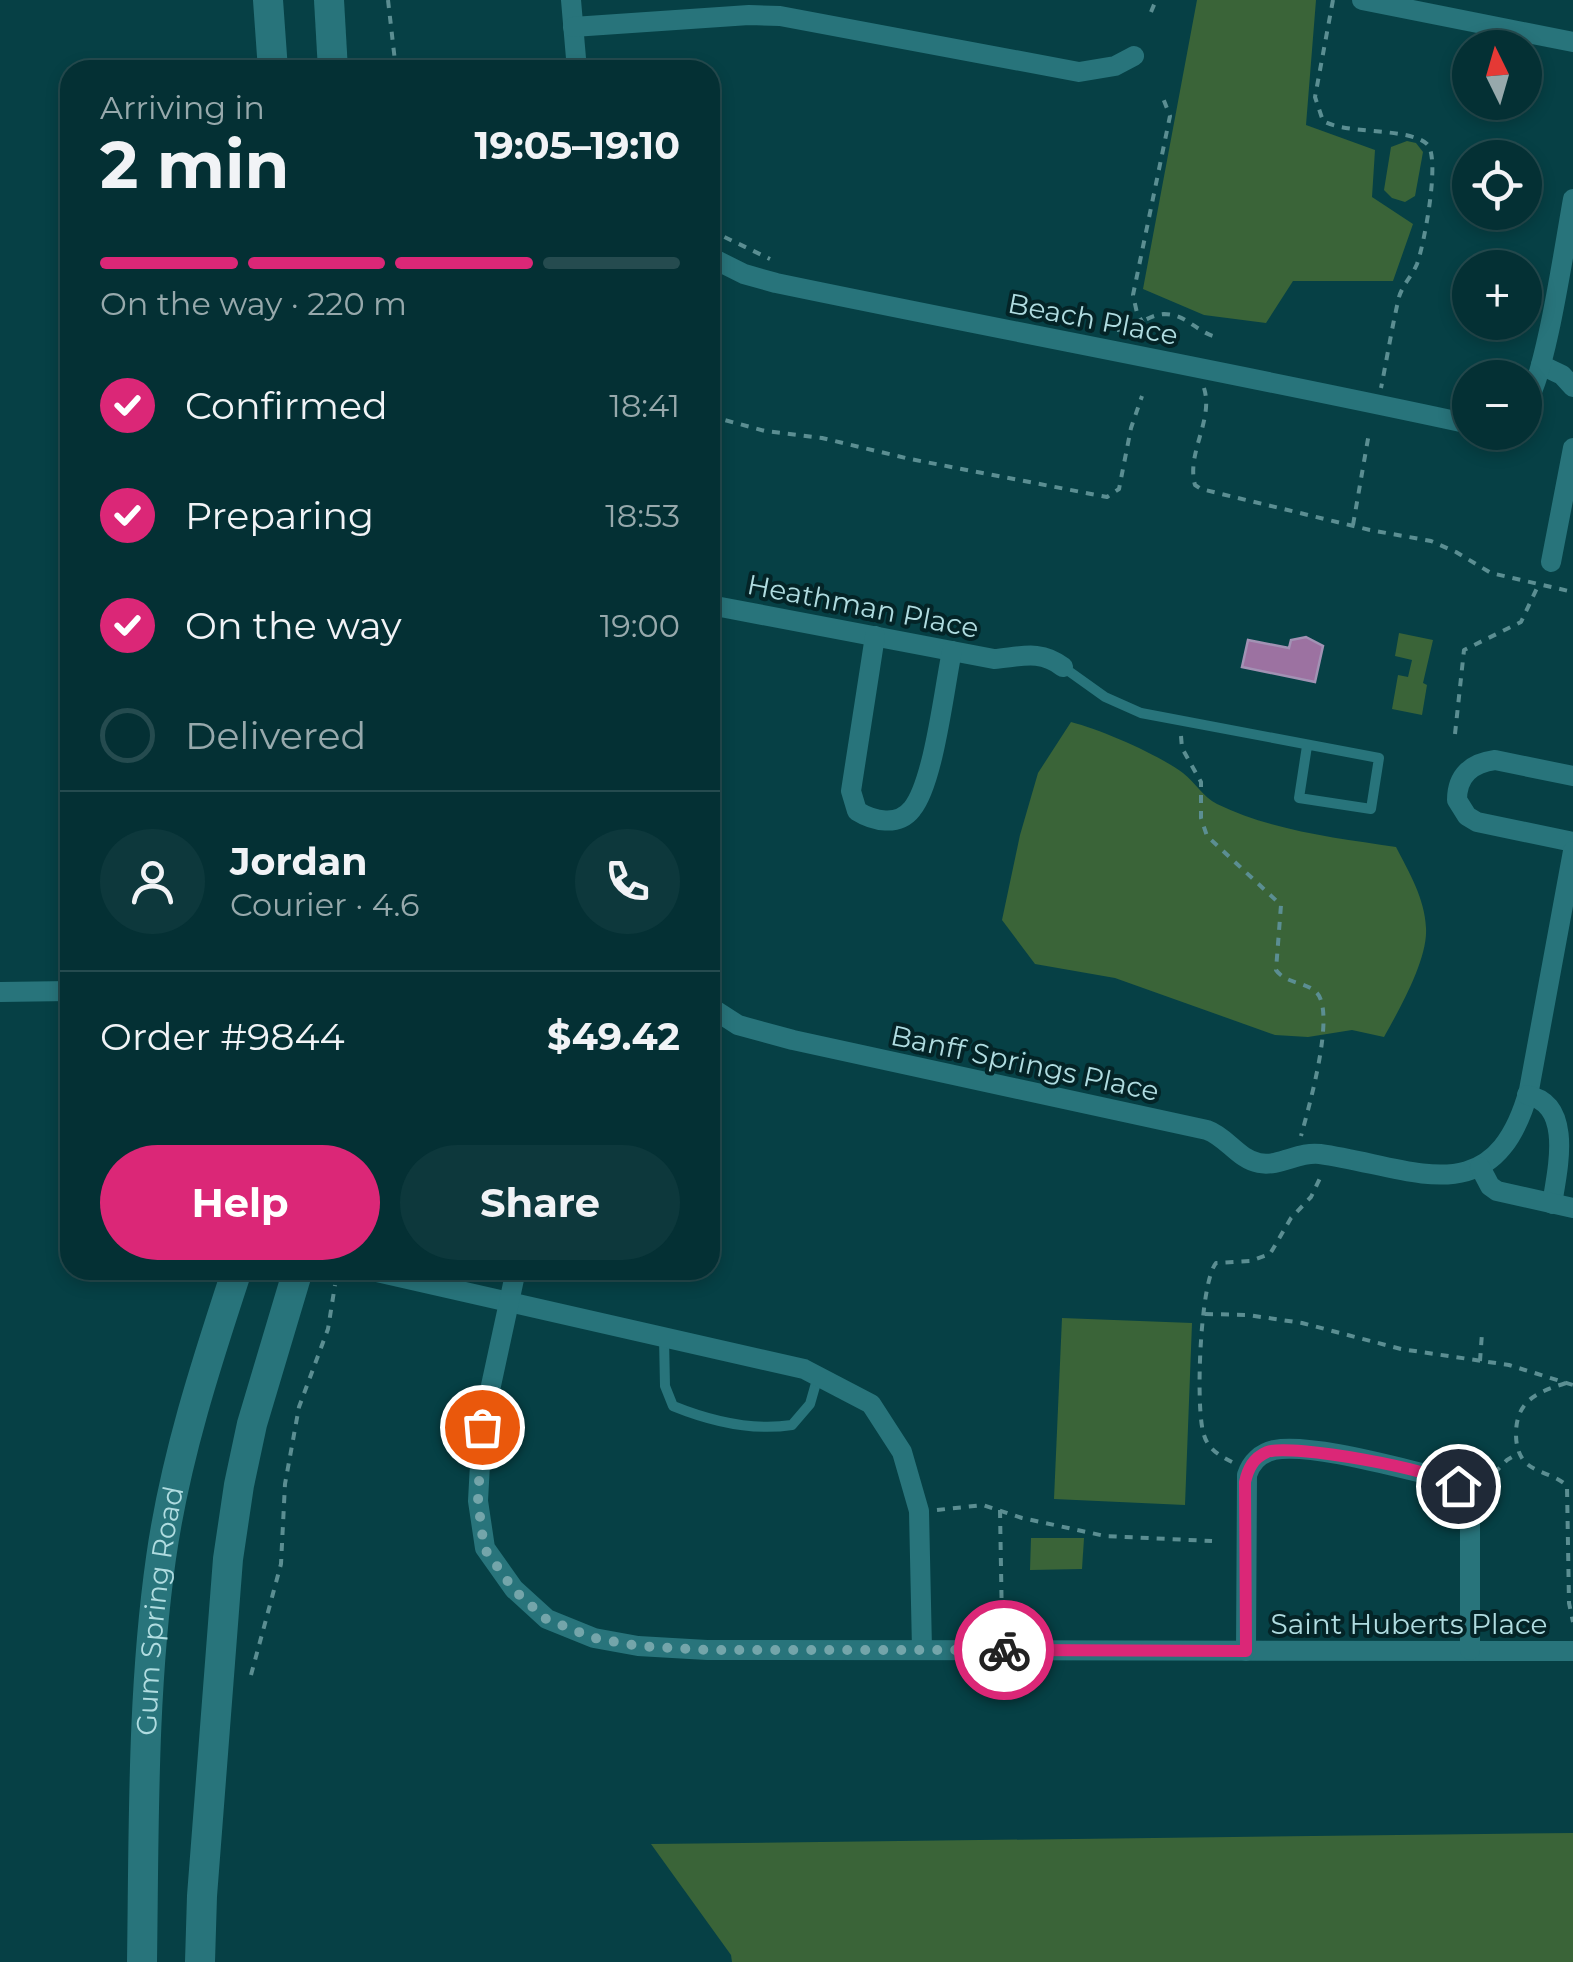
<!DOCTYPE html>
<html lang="en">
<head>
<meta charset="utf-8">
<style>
  :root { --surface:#043034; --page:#0d383c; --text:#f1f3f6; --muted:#97a9ac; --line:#254b4f; --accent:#db2777 }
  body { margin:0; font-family:Montserrat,sans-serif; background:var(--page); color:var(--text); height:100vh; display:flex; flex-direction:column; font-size:38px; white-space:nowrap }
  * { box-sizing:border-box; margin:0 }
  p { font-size:32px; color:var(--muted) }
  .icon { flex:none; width:55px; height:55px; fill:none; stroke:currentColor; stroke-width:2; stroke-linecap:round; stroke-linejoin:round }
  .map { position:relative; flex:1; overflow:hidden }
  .details { position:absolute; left:60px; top:60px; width:660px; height:1220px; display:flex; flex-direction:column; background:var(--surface); border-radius:30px; box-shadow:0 5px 15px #0003,0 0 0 2px var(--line) }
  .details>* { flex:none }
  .needle { width:65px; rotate:355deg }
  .tools { position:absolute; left:1452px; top:30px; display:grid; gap:20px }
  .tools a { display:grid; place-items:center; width:90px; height:90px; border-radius:50%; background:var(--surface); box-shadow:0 5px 15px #0003,0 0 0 2px var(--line); font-size:50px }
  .pin { position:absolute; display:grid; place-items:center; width:85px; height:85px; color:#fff; margin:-42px; border:5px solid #fff; border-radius:50%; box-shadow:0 2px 10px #0007 }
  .courier { position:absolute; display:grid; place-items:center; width:100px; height:100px; margin:-50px; border:8px solid #db2777; border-radius:50%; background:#fff; color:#222; box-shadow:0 2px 12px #0007 }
  .head em { font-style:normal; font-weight:700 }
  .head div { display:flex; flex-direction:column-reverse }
  .head { display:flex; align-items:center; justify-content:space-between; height:170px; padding:0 40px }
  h1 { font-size:65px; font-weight:700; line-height:75px }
  .bar { display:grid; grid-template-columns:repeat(4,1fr); gap:15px 10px; align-content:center; height:120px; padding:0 40px }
  .bar i { height:12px; border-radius:8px; background:var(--line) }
  .bar .selected { background:var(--accent) }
  .bar p { grid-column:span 4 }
  .line { display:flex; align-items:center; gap:25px; padding:0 40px; border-top:2px solid var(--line) }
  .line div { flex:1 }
  .round { display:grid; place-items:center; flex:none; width:105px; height:105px; border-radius:52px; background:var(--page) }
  ol { padding:0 40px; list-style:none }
  li { display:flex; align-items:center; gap:30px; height:110px }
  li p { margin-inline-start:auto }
  li .icon { padding:10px; border-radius:50%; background:var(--accent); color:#fff; stroke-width:4 }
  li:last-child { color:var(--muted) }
  li i { width:55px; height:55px; border:5px solid var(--line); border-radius:50% }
  .action { display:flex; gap:20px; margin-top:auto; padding:20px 40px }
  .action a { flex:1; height:115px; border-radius:60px; background:var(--accent); color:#fff; font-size:40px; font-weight:700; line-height:115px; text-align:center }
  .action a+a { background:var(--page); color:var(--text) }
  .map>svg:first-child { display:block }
  .green { fill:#3a6438 }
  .water { fill:#9c72a1; stroke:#a292b4; stroke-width:2.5 }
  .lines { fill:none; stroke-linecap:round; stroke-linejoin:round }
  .path { stroke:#5b8e92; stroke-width:4; stroke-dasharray:8 8; stroke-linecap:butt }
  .service { stroke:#28747b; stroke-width:10 }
  .minor { stroke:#28747b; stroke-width:20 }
  .secondary { stroke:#28747b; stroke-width:30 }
  .done { stroke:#74a5aa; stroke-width:10; stroke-dasharray:0 18 }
  .route { stroke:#db2777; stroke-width:12 }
  .labels { text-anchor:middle; stroke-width:8; stroke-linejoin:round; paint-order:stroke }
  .street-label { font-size:28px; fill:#b0dce0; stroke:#042427 }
</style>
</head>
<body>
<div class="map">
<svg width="1573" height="1962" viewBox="0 0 1573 1962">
  <rect width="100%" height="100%" fill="#064045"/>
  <!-- green -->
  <g class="green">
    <path d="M 1197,0 L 1316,0 L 1306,125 L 1375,150 L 1372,197 L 1413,224 L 1393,281 L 1293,281 L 1266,323 L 1204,315 L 1143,289 Z"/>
    <path d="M 1407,141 L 1416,143 L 1423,152 L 1415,196 L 1405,202 L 1392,198 L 1384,190 L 1391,147 Z"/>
    <path d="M 1399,633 L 1433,640 L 1423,683 L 1427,685 L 1422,715 L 1392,709 L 1398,675 L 1408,677 L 1412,660 L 1395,656 Z"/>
    <path d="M 1071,722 C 1102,730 1157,754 1183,773 C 1195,782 1203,797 1217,804 C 1273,831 1336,838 1396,847 C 1409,872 1425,899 1426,928 C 1428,959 1399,1010 1384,1037 L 1352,1030 L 1308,1037 L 1275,1035 L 1115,978 L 1035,964 L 1002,920 L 1020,835 L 1038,773 Z"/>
    <path d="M 1062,1318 L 1192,1323 L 1185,1505 L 1054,1499 Z"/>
    <path d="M 1031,1538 L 1084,1538 L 1082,1569 L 1030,1570 Z"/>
    <path d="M 1573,1833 L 1573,1962 L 732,1962 L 731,1955 L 651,1844 Z"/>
  </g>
  <!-- water -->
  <path class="water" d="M 1306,637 L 1323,646 L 1315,682 L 1242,667 L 1248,640 L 1289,648 L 1291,640 Z"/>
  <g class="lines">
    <!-- path -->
    <g class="path">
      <path d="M 388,0 L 396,70"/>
      <path d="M 1333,0 L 1315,97 L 1323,121 C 1348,135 1408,127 1427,144 C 1441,157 1424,245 1417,264 C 1412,276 1403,284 1399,297 C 1392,327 1387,358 1381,388"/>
      <path d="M 1151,12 L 1156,0"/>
      <path d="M 710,230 L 770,259"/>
      <path d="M 1144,325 L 1137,313 L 1133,295 L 1170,116 L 1161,93"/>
      <path d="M 1117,330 C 1135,330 1146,315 1164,314 C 1187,314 1197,333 1217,337"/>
      <path d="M 1204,388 C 1214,420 1186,453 1195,485 L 1201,489 L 1370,530 L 1431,541 L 1456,552 L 1491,573 L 1573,592"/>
      <path d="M 710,416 L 765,431 L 822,438 L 910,459 L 1107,497 L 1119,489 L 1131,428 L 1142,396"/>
      <path d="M 1353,525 L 1369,433"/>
      <path d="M 1455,734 L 1464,650 L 1521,622 L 1538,586"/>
      <path d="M 1181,736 L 1182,748 L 1201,782 L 1201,818 L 1207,836 L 1281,905 L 1276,970 C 1286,984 1304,981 1316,992 C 1337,1011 1308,1110 1301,1136"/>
      <path d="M 1205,1314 L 1248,1315 L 1302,1323 L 1401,1349 L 1509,1365 L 1573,1385"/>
      <path d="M 1480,1361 L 1482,1333"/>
      <path d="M 1566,1383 C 1538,1392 1516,1400 1516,1434 C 1516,1444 1518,1455 1526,1463 C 1538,1474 1555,1474 1567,1486 L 1569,1603 L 1573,1622"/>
      <path d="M 1232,1462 C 1220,1456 1208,1449 1204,1435 C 1195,1410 1200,1282 1216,1263 L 1250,1261 L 1270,1254 L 1291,1218 L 1311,1197 L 1321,1176"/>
      <path d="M 1483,1485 L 1507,1460 L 1519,1453"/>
      <path d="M 937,1510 L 983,1505 L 1022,1518 L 1105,1536 L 1212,1541"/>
      <path d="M 1000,1510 L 1002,1625"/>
      <path d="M 251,1675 L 281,1564 L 285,1484 L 299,1407 L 328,1329 L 335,1285"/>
    </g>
    <!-- service -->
    <g class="service">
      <path d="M 1063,667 L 1105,697 L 1141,713 L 1379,758 L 1371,809 L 1299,798 L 1307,746"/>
      <path d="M 664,1338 L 665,1386 L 673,1406 C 710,1421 753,1431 792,1425 L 810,1404 L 818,1376"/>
    </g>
    <!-- minor -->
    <g class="minor">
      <path d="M 571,0 L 577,70"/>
      <path d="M 1362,0 L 1573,42"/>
      <path d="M 573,27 L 749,15 L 780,16 L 1079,72 L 1115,66 L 1134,56"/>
      <path d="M 710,257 L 744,274 L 776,283 C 1007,331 1239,374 1470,424"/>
      <path d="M 1541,365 L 1562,375 L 1573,387"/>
      <path d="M 1525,404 C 1545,383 1566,236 1573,199"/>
      <path d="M 1551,562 L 1573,448"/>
      <path d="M 710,605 L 994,659 C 1020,657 1040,649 1063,667"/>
      <path d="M 875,636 L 851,791 L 857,811 C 873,821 898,827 912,809 C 934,782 944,689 952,651"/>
      <path d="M 1573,776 L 1495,760 C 1472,763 1457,775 1457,800 L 1467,816 L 1477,822 L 1573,842"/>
      <path d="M 0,992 L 70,991"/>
      <path d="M 710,1007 L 738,1025 L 793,1040 L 1207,1130 C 1227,1137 1238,1159 1259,1163 C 1280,1167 1299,1151 1320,1154 C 1413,1167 1494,1217 1529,1090 L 1573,851"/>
      <path d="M 1527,1095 C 1573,1104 1558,1167 1552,1204"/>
      <path d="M 1480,1167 L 1490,1186 L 1497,1191 L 1573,1208"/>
      <path d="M 368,1270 L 804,1369 L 871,1404 L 902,1452 L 919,1511 L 922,1649"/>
      <path d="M 516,1270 L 482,1427 L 478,1501 L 485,1548 L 514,1589 L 547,1619 L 594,1638 L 638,1646 L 707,1650 L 1573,1651"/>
      <path d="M 1246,1651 L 1247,1475 C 1251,1462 1261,1453 1274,1450 C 1313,1443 1402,1469 1443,1478 L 1452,1481 L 1464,1492 L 1470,1510 L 1470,1650"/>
    </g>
    <!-- secondary -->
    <g class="secondary">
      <path d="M 268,0 L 273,70"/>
      <path d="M 329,0 L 333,70"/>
      <path id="s1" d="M 142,1962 C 144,1827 142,1692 161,1558 C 175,1459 206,1364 237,1270"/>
      <path d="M 200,1962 L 202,1896 L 228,1559 L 239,1485 L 252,1424 L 298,1270"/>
    </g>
  </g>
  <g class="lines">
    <!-- done -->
    <path class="done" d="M 482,1427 L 478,1501 L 484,1548 L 514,1590 L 546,1619 L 594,1638 L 638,1646 L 707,1650 L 1004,1650"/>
    <!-- route -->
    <path class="route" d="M 1004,1650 L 1246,1651 L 1245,1482 C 1248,1469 1253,1458 1267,1452 C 1290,1443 1439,1470 1458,1486"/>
  </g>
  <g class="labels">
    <!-- street labels -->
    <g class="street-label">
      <text transform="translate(1093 319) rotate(11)" y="10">Beach Place</text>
      <text transform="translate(863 606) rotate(11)" y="10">Heathman Place</text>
      <text transform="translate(1025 1063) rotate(12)" y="10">Banff Springs Place</text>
      <text dy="10" stroke="none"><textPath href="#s1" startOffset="352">Gum Spring Road</textPath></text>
      <text x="1409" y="1634">Saint Huberts Place</text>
    </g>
  </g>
</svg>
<div class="tools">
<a><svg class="needle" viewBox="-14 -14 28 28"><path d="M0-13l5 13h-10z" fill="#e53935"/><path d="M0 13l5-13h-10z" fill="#97a9ac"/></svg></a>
<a><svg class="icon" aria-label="locate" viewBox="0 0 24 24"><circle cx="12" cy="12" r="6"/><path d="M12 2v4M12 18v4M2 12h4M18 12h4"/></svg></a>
<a>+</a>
<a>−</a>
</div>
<div class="pin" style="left:482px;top:1427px;background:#ea580c"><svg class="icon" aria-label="bag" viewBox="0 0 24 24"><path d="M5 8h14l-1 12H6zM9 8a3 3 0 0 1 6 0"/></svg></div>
<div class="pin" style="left:1458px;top:1486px;background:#1f2937"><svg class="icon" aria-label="home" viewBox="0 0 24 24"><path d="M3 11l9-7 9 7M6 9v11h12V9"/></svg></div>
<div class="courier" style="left:1004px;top:1650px"><svg class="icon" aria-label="bike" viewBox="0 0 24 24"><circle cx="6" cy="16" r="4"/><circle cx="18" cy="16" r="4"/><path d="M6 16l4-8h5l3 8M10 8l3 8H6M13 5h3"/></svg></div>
<section class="details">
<div class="head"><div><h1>2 min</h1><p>Arriving in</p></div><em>19:05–19:10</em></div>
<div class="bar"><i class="selected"></i><i class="selected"></i><i class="selected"></i><i></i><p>On the way · 220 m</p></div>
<ol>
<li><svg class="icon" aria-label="check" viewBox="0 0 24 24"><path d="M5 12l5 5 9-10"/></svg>Confirmed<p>18:41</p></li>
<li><svg class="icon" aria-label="check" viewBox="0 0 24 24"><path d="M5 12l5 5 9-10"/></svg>Preparing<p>18:53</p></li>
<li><svg class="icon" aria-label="check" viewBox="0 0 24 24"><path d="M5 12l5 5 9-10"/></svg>On the way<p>19:00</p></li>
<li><i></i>Delivered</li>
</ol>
<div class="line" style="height:180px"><a class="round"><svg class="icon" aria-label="person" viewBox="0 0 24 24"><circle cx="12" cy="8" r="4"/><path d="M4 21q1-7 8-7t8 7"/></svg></a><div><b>Jordan</b><p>Courier · 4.6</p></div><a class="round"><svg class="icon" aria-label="phone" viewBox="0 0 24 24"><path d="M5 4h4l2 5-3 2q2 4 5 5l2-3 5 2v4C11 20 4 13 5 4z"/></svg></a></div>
<div class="line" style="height:130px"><div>Order #9844</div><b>$49.42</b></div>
<div class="action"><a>Help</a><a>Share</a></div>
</section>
</div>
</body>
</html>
